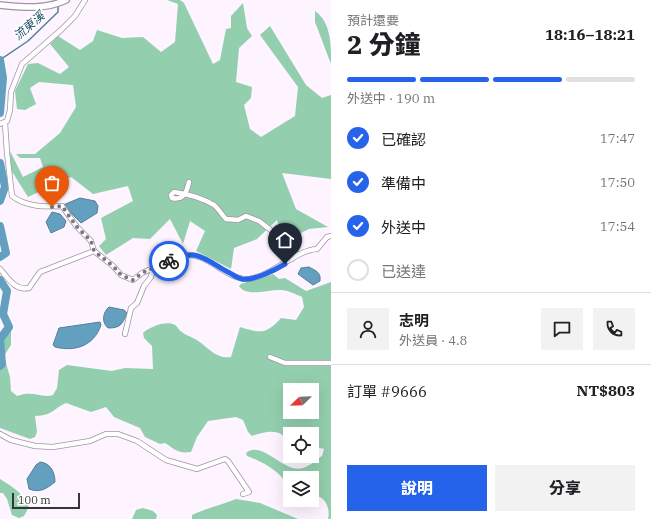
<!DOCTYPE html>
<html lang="zh-TW">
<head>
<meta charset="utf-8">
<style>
  :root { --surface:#fff; --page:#f2f2f2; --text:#202124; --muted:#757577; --line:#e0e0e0; --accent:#2563eb }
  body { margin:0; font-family:"IBM Plex Serif","Noto Sans TC",serif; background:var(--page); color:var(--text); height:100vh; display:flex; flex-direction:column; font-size:15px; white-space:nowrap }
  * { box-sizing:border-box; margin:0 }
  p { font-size:13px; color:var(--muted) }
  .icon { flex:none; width:22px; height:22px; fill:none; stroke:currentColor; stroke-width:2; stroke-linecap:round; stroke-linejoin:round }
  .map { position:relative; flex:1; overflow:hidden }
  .sheet { display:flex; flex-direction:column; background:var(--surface); width:320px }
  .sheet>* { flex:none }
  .needle { width:26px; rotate:247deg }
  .buttons { position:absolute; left:283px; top:383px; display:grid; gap:8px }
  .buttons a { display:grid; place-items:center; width:36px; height:36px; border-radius:0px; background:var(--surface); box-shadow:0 4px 16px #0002; font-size:20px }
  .scale { position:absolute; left:12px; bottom:10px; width:68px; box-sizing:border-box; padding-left:4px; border:2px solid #383239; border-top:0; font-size:11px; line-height:14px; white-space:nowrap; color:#383239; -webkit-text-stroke:3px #fff; paint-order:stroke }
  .pin { position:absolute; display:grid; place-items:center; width:34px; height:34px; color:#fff; margin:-41px -17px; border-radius:50% 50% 50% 0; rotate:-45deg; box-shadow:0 0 4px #0007 }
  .pin .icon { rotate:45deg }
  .courier { position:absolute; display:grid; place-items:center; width:40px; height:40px; margin:-20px; border:3px solid #2563eb; border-radius:50%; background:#fff; color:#222; box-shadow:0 1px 5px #0007 }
  .headline em { font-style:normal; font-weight:800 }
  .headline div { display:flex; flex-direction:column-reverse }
  .headline { display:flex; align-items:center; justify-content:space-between; height:68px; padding:0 16px }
  h1 { font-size:26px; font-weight:800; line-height:30px }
  .bar { display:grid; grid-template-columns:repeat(4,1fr); gap:6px 4px; align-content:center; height:48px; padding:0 16px }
  .bar i { height:5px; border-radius:3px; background:var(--line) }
  .bar .selected { background:var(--accent) }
  .bar p { grid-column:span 4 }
  .line { display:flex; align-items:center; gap:10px; padding:0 16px; border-top:1px solid var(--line) }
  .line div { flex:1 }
  .round { display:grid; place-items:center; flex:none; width:42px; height:42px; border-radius:0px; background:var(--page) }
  ol { padding:0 16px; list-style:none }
  li { display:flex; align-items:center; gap:12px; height:44px }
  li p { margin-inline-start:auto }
  li .icon { padding:4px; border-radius:50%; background:var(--accent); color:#fff; stroke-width:4 }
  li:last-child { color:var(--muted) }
  li i { width:22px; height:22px; border:2px solid var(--line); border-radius:50% }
  .cta { display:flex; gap:8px; margin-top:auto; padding:8px 16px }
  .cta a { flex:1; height:46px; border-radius:0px; background:var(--accent); color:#fff; font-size:16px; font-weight:800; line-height:46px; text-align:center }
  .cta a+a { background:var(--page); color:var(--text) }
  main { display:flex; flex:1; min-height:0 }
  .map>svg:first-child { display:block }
  .forest { fill:#93cfae; fill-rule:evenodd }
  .water { fill:#63a0c0; stroke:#567f98 }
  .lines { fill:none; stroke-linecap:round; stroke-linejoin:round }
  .stream { stroke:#567f98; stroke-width:1.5 }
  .river { stroke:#63a0c0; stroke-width:8 }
  .minor-casing { stroke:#a194a5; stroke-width:6 }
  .tertiary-casing { stroke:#a194a5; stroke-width:8 }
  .minor { stroke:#fff; stroke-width:4.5 }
  .tertiary { stroke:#fff; stroke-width:5.5 }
  .done { stroke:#7d767e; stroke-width:4; stroke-dasharray:0 7.2 }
  .route { stroke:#2563eb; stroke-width:5 }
  .labels { text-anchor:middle; stroke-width:4; stroke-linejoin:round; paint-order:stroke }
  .water-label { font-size:12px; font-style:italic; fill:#1d4e65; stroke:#fff }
</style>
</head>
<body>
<main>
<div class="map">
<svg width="331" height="519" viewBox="0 0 331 519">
  <rect width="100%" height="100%" fill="#fdf4ff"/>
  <!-- forest -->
  <g class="forest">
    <path d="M 167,0 L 180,0 L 184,3 L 213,64 L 220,60 L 226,29 L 231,28 L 231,16 L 243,3 L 247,28 L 252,36 L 239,48 L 236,82 L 252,87 L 251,98 L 244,105 L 250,129 L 261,137 L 295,116 L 298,87 L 260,35 L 270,26 L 306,85 L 322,98 L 331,95 L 331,179 L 282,173 L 296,209 L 328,227 L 309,229 L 297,235 L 299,253 L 288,255 L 277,220 L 257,239 L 234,248 L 231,269 L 196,251 L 205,231 L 190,221 L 183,244 L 170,219 L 150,239 L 133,238 L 106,255 L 99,246 L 106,239 L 101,218 L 133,201 L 128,186 L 93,194 L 71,177 L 28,197 L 11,170 L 10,151 L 23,177 L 43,167 L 40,158 L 20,158 L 16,154 L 35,154 L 60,133 L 76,107 L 73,85 L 39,82 L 30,88 L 36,104 L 25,110 L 17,109 L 15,91 L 28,64 L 38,63 L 60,74 L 69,67 L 50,44 L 58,36 L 80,50 L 93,41 L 97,30 L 122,38 L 143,37 L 161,52 L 175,42 L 178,4 Z"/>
    <path d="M 315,11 C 331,22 331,45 331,64 L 315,22 Z"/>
    <path d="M 273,274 L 279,279 L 285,278 L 306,291 L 331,282 L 331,519 L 328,519 C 331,507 324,495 312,495 L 312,478 L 290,478 L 290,494 C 287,474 263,462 247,456 L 246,453 C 262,439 284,474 303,468 C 310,466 316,460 322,456 L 324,449 L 316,447 L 312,449 L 312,434 L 290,434 L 290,444 C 286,441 285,437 281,434 C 273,429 260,433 252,436 L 248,432 L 243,420 L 236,417 L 208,421 L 197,437 L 191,452 C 179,454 174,449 165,443 L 160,444 L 145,437 L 140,428 L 114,417 L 106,407 L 91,412 L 66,403 C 51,410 54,415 35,416 L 37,432 L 35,437 L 30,439 L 0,428 L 0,340 L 9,330 L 11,331 L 11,345 L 4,356 L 10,377 L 11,391 L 17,396 C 35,390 40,399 53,395 L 57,388 L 59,370 L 67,365 L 112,371 L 125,368 L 153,369 L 152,346 L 144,338 L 143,333 C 149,327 167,320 175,325 C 178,327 179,331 182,332 C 185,335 190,336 193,338 C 206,344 215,360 231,357 L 240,327 C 260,333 266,335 281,318 L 296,320 L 304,307 L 302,297 C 295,294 288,290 281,290 C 268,289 247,298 239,286 L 241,284 ZM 290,390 L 312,390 L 312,412 L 290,412 Z"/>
    <path d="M 0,479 C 13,487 23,493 29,507 L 24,516 L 19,518 L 12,515 L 7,499 L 3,493 L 0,493 Z"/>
    <path d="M 236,499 L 260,503 L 298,519 L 192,519 L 192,515 C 207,508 221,505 236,499 Z"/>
    <path d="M 143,508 L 153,511 L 157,515 L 156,519 L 132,519 L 136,510 Z"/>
  </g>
  <!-- water -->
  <g class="water">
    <path d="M 80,198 L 95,201 L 98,206 L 97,213 L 81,223 L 63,205 Z"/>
    <path d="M 52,212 L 60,214 L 66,221 L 64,227 L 51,233 L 46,222 Z"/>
    <path d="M 309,267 C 316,271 321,272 320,281 L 313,285 L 298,274 L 301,268 Z"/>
    <path d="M 109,307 L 124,310 L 127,313 C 122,325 120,328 108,328 C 101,322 103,312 109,307 Z"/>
    <path d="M 100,322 L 101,325 C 94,346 75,352 55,347 L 53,345 L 59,328 Z"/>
    <path d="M 40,462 C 51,463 55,473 55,482 C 46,489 40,493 29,489 L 27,479 L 36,465 Z"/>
  </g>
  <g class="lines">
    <!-- stream -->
    <path class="stream" d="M 0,60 L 28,41 L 58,12 L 58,4"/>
    <!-- river -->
    <g class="river">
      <path d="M 0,113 L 3,78 L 0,60"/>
      <path d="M 0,163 L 5,187 L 0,201"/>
      <path d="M 0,226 L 6,253 L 0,257"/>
      <path d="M 0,280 L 7,291 L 3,314 L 9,327 L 0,339 L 2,364 L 0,366"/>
    </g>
    <defs>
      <g id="minor">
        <path d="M 5,123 L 7,153 L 12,196 C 26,207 45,207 62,206 L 77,227 L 91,241 L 94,251 L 113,266 L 121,275 L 133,280 L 142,273 L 183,255 C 207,251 229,282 249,279 C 274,275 296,250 317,249 L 327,237 L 331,236"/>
        <path d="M 0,124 L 7,121 L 10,110 L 11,92 L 22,64 L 61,30 L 75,16 L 85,0"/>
        <path d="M 189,182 C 187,191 184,201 172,198 L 171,195 L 174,192 C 188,194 202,198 214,205 C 218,208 222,215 226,219 L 238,220 L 246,216 L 259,221 L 277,235 L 282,241 L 284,250 L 292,259"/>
        <path d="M 0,269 C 8,278 15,291 29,288 L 40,272 L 94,251"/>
        <path d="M 125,334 L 131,308 L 137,303 L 144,286 L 151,277 L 153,269"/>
        <path d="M 270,357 L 285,363 L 331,363"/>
        <path d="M 0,434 L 11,440 L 35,446 L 53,447 L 90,441 L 106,434 L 118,434 L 137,441 L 166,460 L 197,469 L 225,459 L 228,461 L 249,492 L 243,494"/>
      </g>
      <path id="tertiary" d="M 0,5 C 22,7 45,10 66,0"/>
    </defs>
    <!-- minor casing -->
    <use href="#minor" class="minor-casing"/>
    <!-- tertiary casing -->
    <use href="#tertiary" class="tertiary-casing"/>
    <!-- minor -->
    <use href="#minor" class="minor"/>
    <!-- tertiary -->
    <use href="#tertiary" class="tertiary"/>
  </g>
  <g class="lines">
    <!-- done -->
    <path class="done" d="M 52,207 L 62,206 L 77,227 L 91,241 L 94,251 L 113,266 L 121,275 L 133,280 L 142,273 L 169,261"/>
    <!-- route -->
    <path class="route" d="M 169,261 C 197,248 202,258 228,272 C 232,274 237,278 242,279 C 253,281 275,270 285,264"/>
  </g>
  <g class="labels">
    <!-- water labels -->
    <g class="water-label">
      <text transform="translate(29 26) rotate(-41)" y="4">流東溪</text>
    </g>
  </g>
</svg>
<div class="buttons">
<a><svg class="needle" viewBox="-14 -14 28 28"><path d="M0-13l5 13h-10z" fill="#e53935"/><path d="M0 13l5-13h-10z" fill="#757577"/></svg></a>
<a><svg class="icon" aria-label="locate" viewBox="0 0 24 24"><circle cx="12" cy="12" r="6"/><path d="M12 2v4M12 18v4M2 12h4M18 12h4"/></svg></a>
<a><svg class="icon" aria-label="layers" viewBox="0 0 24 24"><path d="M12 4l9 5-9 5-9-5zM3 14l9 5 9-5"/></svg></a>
</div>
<div class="scale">100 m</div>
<div class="pin" style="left:52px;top:207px;background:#ea580c"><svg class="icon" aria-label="bag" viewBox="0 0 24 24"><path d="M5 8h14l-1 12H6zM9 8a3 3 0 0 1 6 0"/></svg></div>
<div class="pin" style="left:285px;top:264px;background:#1f2937"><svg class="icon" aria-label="home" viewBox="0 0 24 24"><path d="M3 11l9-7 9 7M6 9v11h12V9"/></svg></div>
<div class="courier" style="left:169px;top:261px"><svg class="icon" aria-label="bike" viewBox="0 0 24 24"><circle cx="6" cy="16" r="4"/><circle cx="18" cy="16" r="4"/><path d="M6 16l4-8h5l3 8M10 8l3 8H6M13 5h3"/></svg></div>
</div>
<section class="sheet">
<div class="headline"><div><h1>2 分鐘</h1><p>預計還要</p></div><em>18:16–18:21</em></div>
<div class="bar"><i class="selected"></i><i class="selected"></i><i class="selected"></i><i></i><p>外送中 · 190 m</p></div>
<ol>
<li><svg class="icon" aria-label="check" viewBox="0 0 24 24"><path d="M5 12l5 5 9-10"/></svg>已確認<p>17:47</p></li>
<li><svg class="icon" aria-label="check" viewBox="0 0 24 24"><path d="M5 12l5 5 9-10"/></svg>準備中<p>17:50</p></li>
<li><svg class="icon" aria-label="check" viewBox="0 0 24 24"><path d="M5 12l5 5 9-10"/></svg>外送中<p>17:54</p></li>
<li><i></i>已送達</li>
</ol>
<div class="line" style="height:72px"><a class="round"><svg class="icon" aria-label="person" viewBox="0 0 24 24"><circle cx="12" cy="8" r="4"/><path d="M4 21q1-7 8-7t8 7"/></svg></a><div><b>志明</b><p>外送員 · 4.8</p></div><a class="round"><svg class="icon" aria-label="chat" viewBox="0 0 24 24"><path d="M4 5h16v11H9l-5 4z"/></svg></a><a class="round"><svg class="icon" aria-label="phone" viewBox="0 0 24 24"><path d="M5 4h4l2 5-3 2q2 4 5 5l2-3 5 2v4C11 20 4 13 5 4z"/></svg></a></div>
<div class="line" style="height:52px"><div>訂單 #9666</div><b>NT$803</b></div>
<div class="cta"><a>說明</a><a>分享</a></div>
</section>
</main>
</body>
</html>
